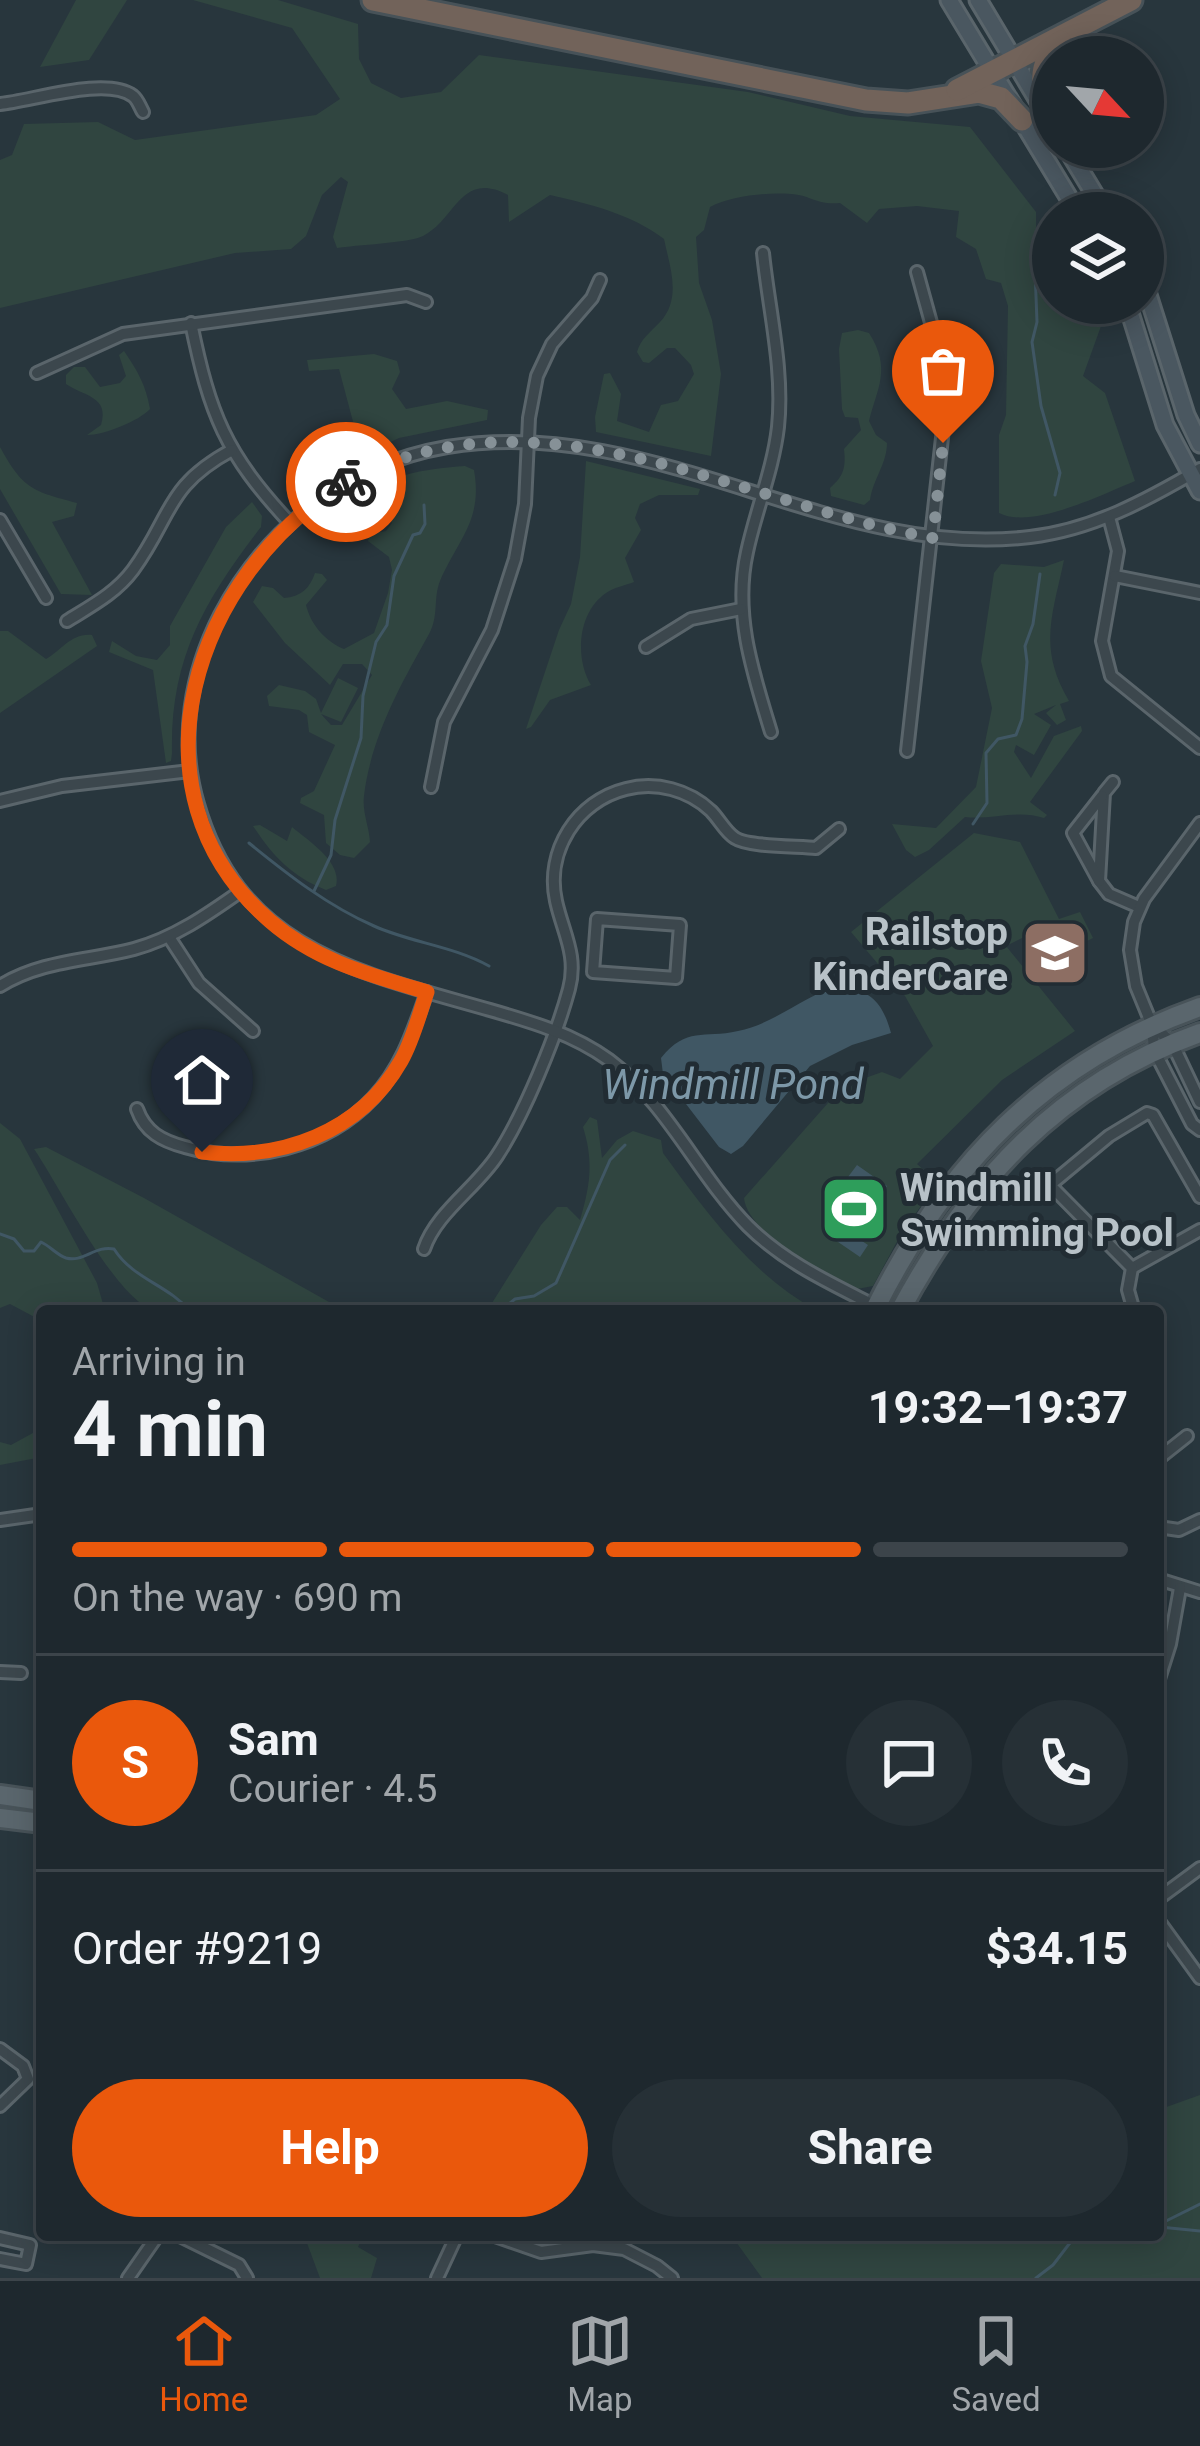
<!DOCTYPE html>
<html lang="en">
<head>
<meta charset="utf-8">
<style>
  :root { --surface:#1e282e; --page:#263036; --text:#f1f3f6; --muted:#a1a6aa; --line:#3c444a; --accent:#ea580c }
  body { margin:0; font-family:Roboto,sans-serif; background:var(--page); color:var(--text); height:100vh; display:flex; flex-direction:column; font-size:45px; white-space:nowrap }
  * { box-sizing:border-box; margin:0 }
  p { font-size:39px; color:var(--muted) }
  .icon { flex:none; width:66px; height:66px; fill:none; stroke:currentColor; stroke-width:2; stroke-linecap:round; stroke-linejoin:round }
  .map { position:relative; flex:1; overflow:hidden }
  .sheet { position:absolute; left:36px; top:1305px; width:1128px; height:936px; display:flex; flex-direction:column; background:var(--surface); border-radius:12px; box-shadow:0 6px 30px #0003,0 0 0 3px var(--line) }
  .sheet>* { flex:none }
  .needle { width:78px; rotate:116deg }
  .tools { position:absolute; left:1032px; top:36px; display:grid; gap:24px }
  .tools a { display:grid; place-items:center; width:132px; height:132px; border-radius:50%; background:var(--surface); box-shadow:0 6px 30px #0003,0 0 0 3px var(--line); font-size:60px }
  .pin { position:absolute; display:grid; place-items:center; width:102px; height:102px; color:#fff; margin:-123px -51px; border-radius:50% 50% 50% 0; rotate:-45deg; box-shadow:0 0 12px #0007 }
  .pin .icon { rotate:45deg }
  .courier { position:absolute; display:grid; place-items:center; width:120px; height:120px; margin:-60px; border:9px solid #ea580c; border-radius:50%; background:#fff; color:#222; box-shadow:0 3px 15px #0007 }
  .overview em { font-style:normal; font-weight:700 }
  .overview div { display:flex; flex-direction:column-reverse }
  .overview { display:flex; align-items:center; justify-content:space-between; height:204px; padding:0 36px }
  h1 { font-size:78px; font-weight:700; line-height:90px }
  .bar { display:grid; grid-template-columns:repeat(4,1fr); gap:18px 12px; align-content:center; height:144px; padding:0 36px }
  .bar i { height:15px; border-radius:9px; background:var(--line) }
  .bar .on { background:var(--accent) }
  .bar p { grid-column:span 4 }
  .line { display:flex; align-items:center; gap:30px; padding:0 36px; border-top:3px solid var(--line) }
  .line div { flex:1 }
  .round { display:grid; place-items:center; flex:none; width:126px; height:126px; border-radius:63px; background:var(--page) }
  .button { display:flex; gap:24px; margin-top:auto; padding:24px 36px }
  .button a { flex:1; height:138px; border-radius:72px; background:var(--accent); color:#fff; font-size:48px; font-weight:700; line-height:138px; text-align:center }
  .button a+a { background:var(--page); color:var(--text) }
  .tabs { display:flex; justify-content:space-around; align-items:center; height:168px; border-top:3px solid var(--line); background:var(--surface); font-size:33px; color:var(--muted) }
  .tabs a { display:grid; justify-items:center; gap:6px }
  .tabs .on { color:var(--accent) }
  .map>svg:first-child { display:block }
  .green { fill:#304540 }
  .water { fill:#405764 }
  .lines { fill:none; stroke-linecap:round; stroke-linejoin:round }
  .stream { stroke:#405764; stroke-width:3 }
  .minor-casing { stroke:#5a656b; stroke-width:16 }
  .secondary-casing { stroke:#5a656b; stroke-width:21 }
  .primary-casing { stroke:#485359; stroke-width:24 }
  .motorway-casing { stroke:#475258; stroke-width:27 }
  .minor { stroke:#3c474d; stroke-width:10 }
  .secondary { stroke:#4a5760; stroke-width:15 }
  .primary { stroke:#5a666d; stroke-width:18 }
  .motorway { stroke:#72635a; stroke-width:21 }
  .done { stroke:#869197; stroke-width:12; stroke-dasharray:0 21.6 }
  .route { stroke:#ea580c; stroke-width:15 }
  .labels { text-anchor:middle; stroke-width:10; stroke-linejoin:round; paint-order:stroke }
  .poi-label { font-size:39px; font-weight:bold; fill:#b8c2c8; stroke:#212c33; text-anchor:end }
  .water-label { font-size:42px; font-style:italic; fill:#7d98a8; stroke:#212c33 }
</style>
</head>
<body>
<div class="map">
<svg width="1200" height="2278" viewBox="0 0 1200 2278">
  <rect width="100%" height="100%" fill="#28363d"/>
  <!-- green -->
  <g class="green">
    <path d="M 76,0 L 127,0 L 89,60 L 40,67 Z"/>
    <path d="M 193,0 L 278,0 L 358,24 L 359,59 L 371,83 L 401,98 L 441,92 L 479,55 L 748,92 L 850,116 L 970,127 L 1036,212 L 1036,227 L 1053,245 L 1053,303 L 1100,303 L 1105,315 L 1083,376 L 1105,393 L 1135,481 C 1103,494 1032,530 999,513 L 999,435 L 1006,415 L 1008,306 L 1001,283 L 986,279 L 976,249 L 956,237 L 959,211 L 917,206 L 879,209 L 867,223 L 840,203 C 815,205 811,195 791,194 C 766,192 731,196 710,207 L 704,230 L 696,237 L 699,283 L 712,320 L 721,374 L 711,456 L 596,432 L 595,417 L 604,374 L 610,373 L 621,394 L 617,421 L 649,432 L 661,405 L 678,401 L 694,374 L 691,365 L 675,348 L 667,348 L 649,363 L 643,362 L 637,352 C 641,338 650,333 660,322 C 682,298 670,268 664,239 C 631,214 590,204 550,195 L 509,222 L 508,195 C 460,170 456,220 423,236 C 409,243 355,245 337,248 L 333,237 L 348,182 L 341,177 L 322,195 L 306,236 L 291,249 L 235,253 L 0,308 L 0,160 L 12,155 L 24,124 L 98,122 L 135,140 L 316,115 L 340,99 L 292,28 Z"/>
    <path d="M 858,330 L 869,333 C 892,369 877,388 869,421 L 876,435 L 887,443 C 887,464 873,479 870,500 L 864,505 L 831,496 L 830,488 C 844,476 846,467 844,449 L 861,430 L 858,418 L 845,417 L 842,409 L 839,349 L 842,333 Z"/>
    <path d="M 124,351 C 137,370 146,385 150,409 C 139,421 104,435 87,435 L 101,425 C 110,396 83,396 66,384 L 66,375 L 74,367 L 85,367 L 100,387 L 120,383 L 126,376 L 119,355 Z"/>
    <path d="M 374,354 L 397,361 L 400,372 L 392,389 L 406,409 L 447,401 L 488,410 L 487,420 L 399,438 L 330,471 L 325,463 L 359,444 L 339,369 L 309,371 L 307,360 Z"/>
    <path d="M 0,447 C 23,489 32,491 77,503 L 74,516 L 52,522 L 92,595 L 61,594 L 0,489 Z"/>
    <path d="M 586,461 L 700,489 L 698,495 L 659,495 L 640,504 L 635,518 L 641,530 L 625,558 L 634,582 C 626,585 613,588 606,593 C 577,613 575,659 591,685 L 550,700 L 531,727 L 526,729 L 559,630 L 571,604 L 580,557 Z"/>
    <path d="M 465,466 L 474,470 C 483,521 458,539 440,581 C 433,598 439,616 429,634 C 401,684 371,737 364,796 C 362,812 369,826 370,842 L 354,858 L 340,855 L 326,843 L 324,815 L 300,803 L 301,798 L 314,791 L 335,745 L 309,732 L 307,715 L 299,710 L 269,706 L 267,696 L 279,685 L 305,691 L 316,699 L 321,713 L 338,678 L 358,688 L 341,722 L 321,714 L 331,725 L 342,725 L 372,675 L 362,664 L 343,664 L 330,685 L 285,643 L 253,602 L 262,586 L 273,588 L 284,598 C 301,597 310,588 315,573 L 322,574 L 327,580 L 306,605 C 311,625 325,641 344,649 L 374,633 L 388,593 L 392,570 L 389,557 L 368,541 L 370,534 L 386,531 L 392,523 L 384,510 L 363,511 L 354,507 C 378,474 427,469 465,466 Z"/>
    <path d="M 252,502 L 262,516 L 261,527 C 205,600 170,658 172,753 L 171,761 L 166,763 L 153,670 L 109,652 L 112,641 L 136,656 L 157,660 L 170,645 L 170,626 L 226,527 Z"/>
    <path d="M 1064,560 C 1052,617 1038,648 1069,701 L 1060,704 L 1066,720 L 1057,725 L 1046,713 L 1056,705 L 1034,714 L 1051,725 L 1034,755 L 1016,745 L 1014,752 L 1031,778 L 1054,736 L 1081,726 L 1082,731 L 1030,802 L 1047,815 L 1044,818 C 1018,809 992,820 965,817 L 929,850 L 915,857 L 906,850 L 892,824 L 936,828 L 976,787 L 992,708 L 981,661 L 994,573 L 1001,564 L 1044,567 Z"/>
    <path d="M 0,631 L 8,631 L 46,659 C 61,651 71,633 92,635 L 97,646 L 0,713 Z"/>
    <path d="M 260,825 L 287,841 L 292,827 C 310,842 342,862 336,886 L 326,890 C 291,876 273,856 253,826 Z"/>
    <path d="M 974,833 L 1020,842 L 1059,919 L 1080,912 L 1093,938 L 1073,948 L 1063,928 L 1050,933 L 1046,926 L 1006,946 L 1075,1031 L 1002,1080 L 917,1164 L 938,1182 L 901,1234 L 873,1286 L 857,1289 C 826,1273 748,1235 744,1198 L 843,1086 L 882,1072 L 900,1079 L 933,1046 L 905,996 L 851,932 Z"/>
    <path d="M 590,1117 L 597,1120 L 602,1158 L 617,1140 L 633,1131 L 661,1140 L 663,1153 C 707,1213 751,1275 818,1311 L 487,1311 L 541,1225 L 557,1207 L 567,1207 L 580,1220 C 590,1186 594,1162 583,1127 Z"/>
    <path d="M 0,1123 L 20,1139 L 97,1283 L 105,1311 L 42,1311 L 42,1321 L 10,1304 L 0,1308 Z"/>
    <path d="M 46,1147 L 144,1198 L 345,1311 L 155,1311 C 115,1299 60,1187 34,1149 Z"/>
    <path d="M 42,1428 L 42,1457 L 0,1465 L 0,1442 L 11,1445 Z"/>
    <path d="M 1200,2095 L 1200,2278 L 762,2278 L 731,2235 L 1158,2235 L 1158,2110 Z"/>
    <path d="M 304,2235 L 363,2235 L 358,2247 L 377,2258 L 371,2278 L 320,2278 Z"/>
  </g>
  <!-- water -->
  <g class="water">
    <path d="M 844,985 C 873,993 883,1004 891,1033 L 852,1045 L 810,1066 L 743,1146 L 731,1154 L 719,1147 L 663,1074 L 661,1058 C 687,1026 703,1039 738,1031 C 776,1024 807,992 844,985 Z"/>
    <path d="M 857,1165 L 887,1186 L 853,1235 L 868,1245 L 860,1257 L 822,1231 L 852,1187 L 845,1181 Z"/>
  </g>
  <g class="lines">
    <!-- stream -->
    <g class="stream">
      <path d="M 1034,245 L 1037,322 L 1032,342 L 1041,406 L 1060,473 L 1055,495"/>
      <path d="M 973,824 L 987,803 L 986,753 L 998,739 L 1016,735 L 1022,719 L 1027,662 L 1025,646 L 1033,624 L 1040,574"/>
      <path d="M 249,843 C 287,874 328,906 374,926 C 412,943 453,946 489,966"/>
      <path d="M 314,891 L 331,855 L 335,820 L 361,738 L 363,696 L 376,642 L 387,625 L 394,576 L 413,535 L 420,533 L 425,524 L 424,505"/>
      <path d="M 0,1234 L 14,1239 L 24,1251 L 34,1251 L 41,1242 C 50,1246 57,1255 66,1258 C 83,1263 95,1245 114,1249 C 133,1279 168,1285 190,1311"/>
      <path d="M 500,1311 L 515,1299 L 534,1296 L 556,1283 L 610,1160 L 625,1145"/>
      <path d="M 1158,2225 L 1200,2204"/>
      <path d="M 1160,2227 L 1200,2231"/>
      <path d="M 1036,2278 L 1053,2265 L 1076,2235"/>
    </g>
    <defs>
      <g id="minor">
        <path d="M 0,104 C 32,101 106,76 133,96 C 138,100 140,107 143,112"/>
        <path d="M 763,253 C 769,311 784,369 778,427 C 773,470 756,510 747,552 C 733,614 753,673 771,732"/>
        <path d="M 191,323 C 210,415 225,453 290,523"/>
        <path d="M 37,373 L 123,334 L 407,295 L 426,302"/>
        <path d="M 1109,517 L 1118,551 L 1102,641 L 1111,676 L 1200,748"/>
        <path d="M 0,520 L 46,598"/>
        <path d="M 1115,576 L 1200,593"/>
        <path d="M 67,621 C 91,606 116,593 133,570 C 172,517 165,486 232,450"/>
        <path d="M 646,647 L 691,619 L 741,609"/>
        <path d="M 907,751 L 944,420 L 938,348 L 917,272"/>
        <path d="M 1113,782 L 1104,793 L 1099,881 L 1109,894 L 1139,907"/>
        <path d="M 431,787 L 444,722 L 492,630 L 515,559 L 525,504 L 529,418 L 537,376 L 552,344 L 592,298 L 600,280"/>
        <path d="M 0,801 L 62,786 L 190,771"/>
        <path d="M 1200,823 L 1144,899 L 1134,922 L 1130,950 L 1136,986 L 1152,1025 L 1154,1050 L 1192,1124 L 1200,1130"/>
        <path d="M 1099,881 L 1073,833 L 1102,796"/>
        <path d="M 597,919 L 680,925 L 676,978 L 593,972 Z"/>
        <path d="M 169,937 L 199,983 L 253,1031"/>
        <path d="M 0,986 C 42,960 88,961 134,949 C 174,938 207,915 241,891"/>
        <path d="M 1152,1025 L 1172,1043 L 1200,1102"/>
        <path d="M 137,1109 C 145,1132 162,1141 185,1147 C 249,1166 326,1148 373,1098 C 402,1067 413,1031 427,992"/>
        <path d="M 424,1249 C 436,1213 476,1188 497,1156 C 524,1115 556,1037 569,989 C 578,955 563,933 556,901 C 545,851 577,801 626,789 C 656,781 689,790 711,811 C 719,819 726,833 735,838 C 748,847 799,846 816,848 L 839,829"/>
        <path d="M 1132,1268 L 1200,1230"/>
        <path d="M 885,1311 C 837,1286 787,1265 748,1226 C 697,1174 668,1104 609,1060 C 573,1034 532,1022 490,1010 C 361,973 240,951 198,804 C 179,740 190,674 220,615 C 266,527 348,464 447,447 C 655,413 830,561 1030,537 C 1092,530 1147,500 1200,469"/>
        <path d="M 1134,1311 L 1128,1290 L 1132,1268 L 1050,1185 L 1109,1136 L 1147,1113 L 1153,1115 L 1200,1197"/>
        <path d="M 1158,1459 L 1187,1436"/>
        <path d="M 0,1520 L 42,1514"/>
        <path d="M 1158,1527 L 1179,1530 L 1200,1520"/>
        <path d="M 1158,1579 L 1200,1592"/>
        <path d="M 0,1672 L 21,1673"/>
        <path d="M 1158,1682 L 1170,1644 L 1180,1588"/>
        <path d="M 1158,1899 L 1200,1868"/>
        <path d="M 1158,1920 L 1200,1978"/>
        <path d="M 0,2049 L 23,2066 L 28,2079 L 0,2106"/>
        <path d="M 178,2235 L 239,2265 L 247,2278"/>
        <path d="M 492,2235 L 541,2252 L 593,2245 L 624,2249 L 657,2266 L 672,2278"/>
        <path d="M 0,2238 L 30,2245 L 26,2264 L 0,2259"/>
        <path d="M 128,2278 L 158,2235"/>
        <path d="M 437,2278 L 457,2235"/>
      </g>
      <g id="secondary">
        <path d="M 949,0 L 1078,213"/>
        <path d="M 978,0 L 1042,107"/>
        <path d="M 1066,147 L 1106,213"/>
        <path d="M 1143,279 L 1186,415 L 1200,444"/>
        <path d="M 1127,303 L 1165,425 L 1200,491"/>
      </g>
      <g id="primary">
        <path d="M 874,1311 C 946,1166 1045,1062 1200,1007"/>
        <path d="M 900,1311 C 969,1182 1059,1083 1200,1033"/>
        <path d="M 0,1795 L 42,1801"/>
        <path d="M 0,1818 L 42,1823"/>
      </g>
      <g id="motorway">
        <path d="M 373,0 L 866,100 L 908,103 L 979,92 L 1001,98 L 1022,120"/>
        <path d="M 957,90 L 1131,0"/>
        <path d="M 1053,120 C 1041,90 1035,65 1061,41"/>
      </g>
    </defs>
    <!-- minor casing -->
    <use href="#minor" class="minor-casing"/>
    <!-- secondary casing -->
    <use href="#secondary" class="secondary-casing"/>
    <!-- primary casing -->
    <use href="#primary" class="primary-casing"/>
    <!-- motorway casing -->
    <use href="#motorway" class="motorway-casing"/>
    <!-- minor -->
    <use href="#minor" class="minor"/>
    <!-- secondary -->
    <use href="#secondary" class="secondary"/>
    <!-- primary -->
    <use href="#primary" class="primary"/>
    <!-- motorway -->
    <use href="#motorway" class="motorway"/>
  </g>
  <g class="lines">
    <!-- done -->
    <path class="done" d="M 346,482 C 540,379 740,504 933,538 L 943,443"/>
    <!-- route -->
    <path class="route" d="M 202,1152 C 280,1161 360,1133 401,1061 C 413,1040 419,1015 427,992 C 370,975 316,961 270,921 C 120,791 195,573 346,482"/>
  </g>
  <!-- icons -->
  <defs>
    <symbol id="school-square" viewBox="-11 -11 22 22"><rect x="-9" y="-9" width="18" height="18" rx="4" fill="#8d6e63" stroke="#212c33"/><path d="M0-5L7-2L0 1L-7-2ZM-4 1L0 2.5L4 1V4Q0 6-4 4Z" fill="#fff"/></symbol>
    <symbol id="stadium-square" viewBox="-11 -11 22 22"><rect x="-9" y="-9" width="18" height="18" rx="4" fill="#2e9e5b" stroke="#212c33"/><path d="M0-5a6.5 5 0 1 0 0 10a6.5 5 0 1 0 0-10ZM-3.5-1.8h7v3.6h-7Z" fill="#fff"/></symbol>
  </defs>
  <g fill-rule="evenodd">
    <use href="#school-square" x="1017" y="915" width="76" height="76"/>
    <use href="#stadium-square" x="816" y="1171" width="76" height="76"/>
  </g>
  <g class="labels">
    <!-- poi labels -->
    <g class="poi-label">
      <text x="1008" y="945">Railstop<tspan x="1008" dy="45">KinderCare</tspan></text>
      <text x="900" y="1201" text-anchor="start">Windmill<tspan x="900" dy="45">Swimming Pool</tspan></text>
    </g>
    <!-- water labels -->
    <g class="water-label">
      <text x="733" y="1099">Windmill Pond</text>
    </g>
  </g>
</svg>
<div class="tools">
<a><svg class="needle" viewBox="-14 -14 28 28"><path d="M0-13l5 13h-10z" fill="#e53935"/><path d="M0 13l5-13h-10z" fill="#a1a6aa"/></svg></a>
<a><svg class="icon" aria-label="layers" viewBox="0 0 24 24"><path d="M12 4l9 5-9 5-9-5zM3 14l9 5 9-5"/></svg></a>
</div>
<div class="pin" style="left:943px;top:443px;background:#ea580c"><svg class="icon" aria-label="bag" viewBox="0 0 24 24"><path d="M5 8h14l-1 12H6zM9 8a3 3 0 0 1 6 0"/></svg></div>
<div class="pin" style="left:202px;top:1152px;background:#1f2937"><svg class="icon" aria-label="home" viewBox="0 0 24 24"><path d="M3 11l9-7 9 7M6 9v11h12V9"/></svg></div>
<div class="courier" style="left:346px;top:482px"><svg class="icon" aria-label="bike" viewBox="0 0 24 24"><circle cx="6" cy="16" r="4"/><circle cx="18" cy="16" r="4"/><path d="M6 16l4-8h5l3 8M10 8l3 8H6M13 5h3"/></svg></div>
<section class="sheet">
<div class="overview"><div><h1>4 min</h1><p>Arriving in</p></div><em>19:32–19:37</em></div>
<div class="bar"><i class="on"></i><i class="on"></i><i class="on"></i><i></i><p>On the way · 690 m</p></div>
<div class="line" style="height:216px"><b class="round" style="background:var(--accent);color:#fff">S</b><div><b>Sam</b><p>Courier · 4.5</p></div><a class="round"><svg class="icon" aria-label="chat" viewBox="0 0 24 24"><path d="M4 5h16v11H9l-5 4z"/></svg></a><a class="round"><svg class="icon" aria-label="phone" viewBox="0 0 24 24"><path d="M5 4h4l2 5-3 2q2 4 5 5l2-3 5 2v4C11 20 4 13 5 4z"/></svg></a></div>
<div class="line" style="height:156px"><div>Order #9219</div><b>$34.15</b></div>
<div class="button"><a>Help</a><a>Share</a></div>
</section>
</div>
<nav class="tabs">
<a class="on"><svg class="icon" aria-label="home" viewBox="0 0 24 24"><path d="M3 11l9-7 9 7M6 9v11h12V9"/></svg>Home</a>
<a><svg class="icon" aria-label="map" viewBox="0 0 24 24"><path d="M3 6l6-2 6 2 6-2v14l-6 2-6-2-6 2zM9 4v14M15 6v14"/></svg>Map</a>
<a><svg class="icon" aria-label="saved" viewBox="0 0 24 24"><path d="M7 4h10v16l-5-4-5 4z"/></svg>Saved</a>
</nav>
</body>
</html>
